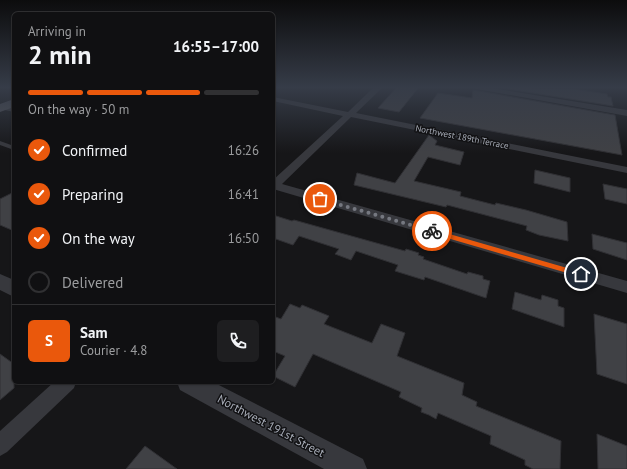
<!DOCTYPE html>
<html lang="en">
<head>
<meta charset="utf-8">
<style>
  :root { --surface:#101012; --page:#1e1e20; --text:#f1f3f6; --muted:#9c9d9f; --line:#303032; --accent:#ea580c }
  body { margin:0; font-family:"PT Sans",sans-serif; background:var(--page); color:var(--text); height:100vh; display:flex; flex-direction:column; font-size:15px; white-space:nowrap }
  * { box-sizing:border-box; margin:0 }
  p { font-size:13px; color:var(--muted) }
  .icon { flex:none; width:22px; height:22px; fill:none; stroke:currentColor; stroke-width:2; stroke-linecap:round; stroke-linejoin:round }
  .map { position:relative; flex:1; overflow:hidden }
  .panel { position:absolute; left:12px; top:12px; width:263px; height:372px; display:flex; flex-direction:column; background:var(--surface); border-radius:6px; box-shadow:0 1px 3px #0004,0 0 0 1px var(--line) }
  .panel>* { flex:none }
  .pin { position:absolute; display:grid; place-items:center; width:34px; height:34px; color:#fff; margin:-17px; border:2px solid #fff; border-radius:50%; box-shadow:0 1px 4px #0007 }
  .courier { position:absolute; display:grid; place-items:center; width:40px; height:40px; margin:-20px; border:3px solid #ea580c; border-radius:50%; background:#fff; color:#222; box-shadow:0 1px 5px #0007 }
  .headline em { font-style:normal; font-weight:600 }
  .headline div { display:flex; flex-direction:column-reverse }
  .headline { display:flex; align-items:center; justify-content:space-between; height:68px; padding:0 16px }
  h1 { font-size:26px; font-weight:600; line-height:30px }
  .bar { display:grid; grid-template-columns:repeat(4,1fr); gap:6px 4px; align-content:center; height:48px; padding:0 16px }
  .bar i { height:5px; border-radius:3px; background:var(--line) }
  .bar .on { background:var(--accent) }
  .bar p { grid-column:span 4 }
  .line { display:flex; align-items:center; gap:10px; padding:0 16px; border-top:1px solid var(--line) }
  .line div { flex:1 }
  .round { display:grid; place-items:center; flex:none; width:42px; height:42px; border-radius:6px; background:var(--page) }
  ol { padding:0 16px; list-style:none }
  li { display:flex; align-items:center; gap:12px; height:44px }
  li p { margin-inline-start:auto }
  li .icon { padding:4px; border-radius:50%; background:var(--accent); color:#fff; stroke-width:4 }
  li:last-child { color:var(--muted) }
  li i { width:22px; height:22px; border:2px solid var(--line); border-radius:50% }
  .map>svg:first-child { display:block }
  .building { fill:#404145; stroke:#303034 }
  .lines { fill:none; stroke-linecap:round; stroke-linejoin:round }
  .service { fill:#37383d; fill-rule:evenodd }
  .minor { fill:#37383d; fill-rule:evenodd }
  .tertiary { fill:#37383d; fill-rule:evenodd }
  .primary { fill:#53555c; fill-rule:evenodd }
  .route { fill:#ea580c }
  .done { stroke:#757880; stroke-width:4; stroke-dasharray:0 7.2 }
  .labels { text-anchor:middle; stroke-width:3; stroke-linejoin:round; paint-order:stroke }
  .far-street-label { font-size:9px; fill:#a8adb8; stroke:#111113 }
  .near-street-label { font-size:12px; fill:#a8adb8; stroke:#111113 }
</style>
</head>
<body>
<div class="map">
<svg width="627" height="469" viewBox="0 0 627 469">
  <rect width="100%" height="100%" fill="#161618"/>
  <!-- building -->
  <g class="building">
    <path d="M 397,87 L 419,87 L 399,112 L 378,108 Z"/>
    <path d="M 496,87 L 574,89 L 607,94 L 608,97 L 611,97 L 613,106 Z"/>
    <path d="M 473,90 L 615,115 L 622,155 L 420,118 L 438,93 L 472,98 Z"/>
    <path d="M 429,135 L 437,141 L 435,145 L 464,152 L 460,165 L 428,157 L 414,181 L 461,192 L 460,196 L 495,205 L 496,203 L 526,210 L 567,222 L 568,241 L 539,235 L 526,230 L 527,226 L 447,205 L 446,207 L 354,185 L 357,173 L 395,183 Z"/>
    <path d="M 535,170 L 570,178 L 570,192 L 534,183 Z"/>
    <path d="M 603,184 L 627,189 L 627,204 L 605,199 Z"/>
    <path d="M 14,192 L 14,231 L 0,225 L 0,199 Z"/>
    <path d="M 273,215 L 292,221 L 294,220 L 405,251 L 406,249 L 419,253 L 418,255 L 424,257 L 423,259 L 467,274 L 468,272 L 483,276 L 483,279 L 490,281 L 486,298 L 425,277 L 424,280 L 395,271 L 398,265 L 356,251 L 351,260 L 335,254 L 339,249 L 299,236 L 293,245 L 273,238 Z"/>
    <path d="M 592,234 L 627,243 L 627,260 L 593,249 Z"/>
    <path d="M 515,292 L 541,300 L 542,295 L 558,300 L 558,306 L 564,308 L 564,327 L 512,309 Z"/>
    <path d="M 290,304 L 300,308 L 302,305 L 329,316 L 324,324 L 372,343 L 381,324 L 405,333 L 397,356 L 464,383 L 462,395 L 477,402 L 476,406 L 561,441 L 560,469 L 533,469 L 525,465 L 525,460 L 490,444 L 491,436 L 438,413 L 436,419 L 429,415 L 421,412 L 422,408 L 399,397 L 401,392 L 313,354 L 295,387 L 273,376 L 285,356 L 273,351 L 273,316 L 281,319 Z"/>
    <path d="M 594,314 L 627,324 L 627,384 L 597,374 Z"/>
    <path d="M 0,354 L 14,364 L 14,388 L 0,400 Z"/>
    <path d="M 597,434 L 627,446 L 627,469 L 598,469 Z"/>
    <path d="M 145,446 L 177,469 L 126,469 Z"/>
  </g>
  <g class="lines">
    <!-- service -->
    <path class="service" d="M 0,141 L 14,146 L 14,150 L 0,145 Z"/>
    <!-- minor -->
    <g class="minor">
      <path d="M 374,87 L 383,87 L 356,113 L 627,167 L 627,173 L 351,117 L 282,184 L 627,281 L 627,293 L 273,189 L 273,180 L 343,116 L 273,101 L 273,97 L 348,112 Z"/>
      <path d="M 466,87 L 485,87 L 627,110 L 627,116 Z"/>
      <path d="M 0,105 L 14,108 L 14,112 L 0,109 Z"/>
      <path d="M 54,382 L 76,382 L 74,388 L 7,452 L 0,456 L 0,431 Z"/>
    </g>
    <!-- tertiary -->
    <g class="tertiary">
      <path d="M 0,274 L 14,280 L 14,297 L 0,290 Z"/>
      <path d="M 177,382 L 213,382 L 363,459 L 367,469 L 324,469 L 180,390 Z"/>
    </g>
    <!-- primary -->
    <path class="primary" d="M 14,99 L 14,107 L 0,112 L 0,104 Z"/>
  </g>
  <!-- sky -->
  <linearGradient id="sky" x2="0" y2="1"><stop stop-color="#0c0c0d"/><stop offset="0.57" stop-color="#363c48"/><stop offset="1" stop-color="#363c48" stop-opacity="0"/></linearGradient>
  <rect width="627" height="153" fill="url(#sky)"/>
  <!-- route -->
  <path class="route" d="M 432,229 L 581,272 L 585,274 L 581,277 L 430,233 L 430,230 Z"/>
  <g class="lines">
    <!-- done -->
    <path class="done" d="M 320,199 L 432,231"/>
  </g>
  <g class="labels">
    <!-- far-street labels -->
    <g class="far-street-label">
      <text transform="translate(462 137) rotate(11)" y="3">Northwest 189th Terrace</text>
    </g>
    <!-- near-street labels -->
    <g class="near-street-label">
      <text transform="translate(271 426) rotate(28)" y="4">Northwest 191st Street</text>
    </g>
  </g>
</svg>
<div class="pin" style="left:320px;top:199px;background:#ea580c"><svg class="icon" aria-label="bag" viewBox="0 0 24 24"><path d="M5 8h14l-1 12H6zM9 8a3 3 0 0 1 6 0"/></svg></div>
<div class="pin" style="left:581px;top:274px;background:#1f2937"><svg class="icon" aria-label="home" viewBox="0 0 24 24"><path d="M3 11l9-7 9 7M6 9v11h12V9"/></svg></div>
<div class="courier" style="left:432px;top:231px"><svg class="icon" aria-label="bike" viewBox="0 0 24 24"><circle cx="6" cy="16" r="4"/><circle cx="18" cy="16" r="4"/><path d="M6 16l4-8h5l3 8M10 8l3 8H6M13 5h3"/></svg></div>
<section class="panel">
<div class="headline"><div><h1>2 min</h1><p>Arriving in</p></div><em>16:55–17:00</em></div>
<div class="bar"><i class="on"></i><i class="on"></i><i class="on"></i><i></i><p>On the way · 50 m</p></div>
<ol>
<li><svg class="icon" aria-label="check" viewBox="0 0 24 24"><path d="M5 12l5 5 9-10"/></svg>Confirmed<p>16:26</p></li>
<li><svg class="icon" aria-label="check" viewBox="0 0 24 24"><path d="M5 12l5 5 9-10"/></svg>Preparing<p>16:41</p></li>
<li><svg class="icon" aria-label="check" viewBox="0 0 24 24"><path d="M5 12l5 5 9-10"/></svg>On the way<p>16:50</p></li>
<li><i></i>Delivered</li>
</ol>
<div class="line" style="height:72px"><b class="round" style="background:var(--accent);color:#fff">S</b><div><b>Sam</b><p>Courier · 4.8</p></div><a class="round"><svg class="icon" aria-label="phone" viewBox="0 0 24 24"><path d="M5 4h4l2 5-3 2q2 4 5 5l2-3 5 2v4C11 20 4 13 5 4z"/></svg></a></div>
</section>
</div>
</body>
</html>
